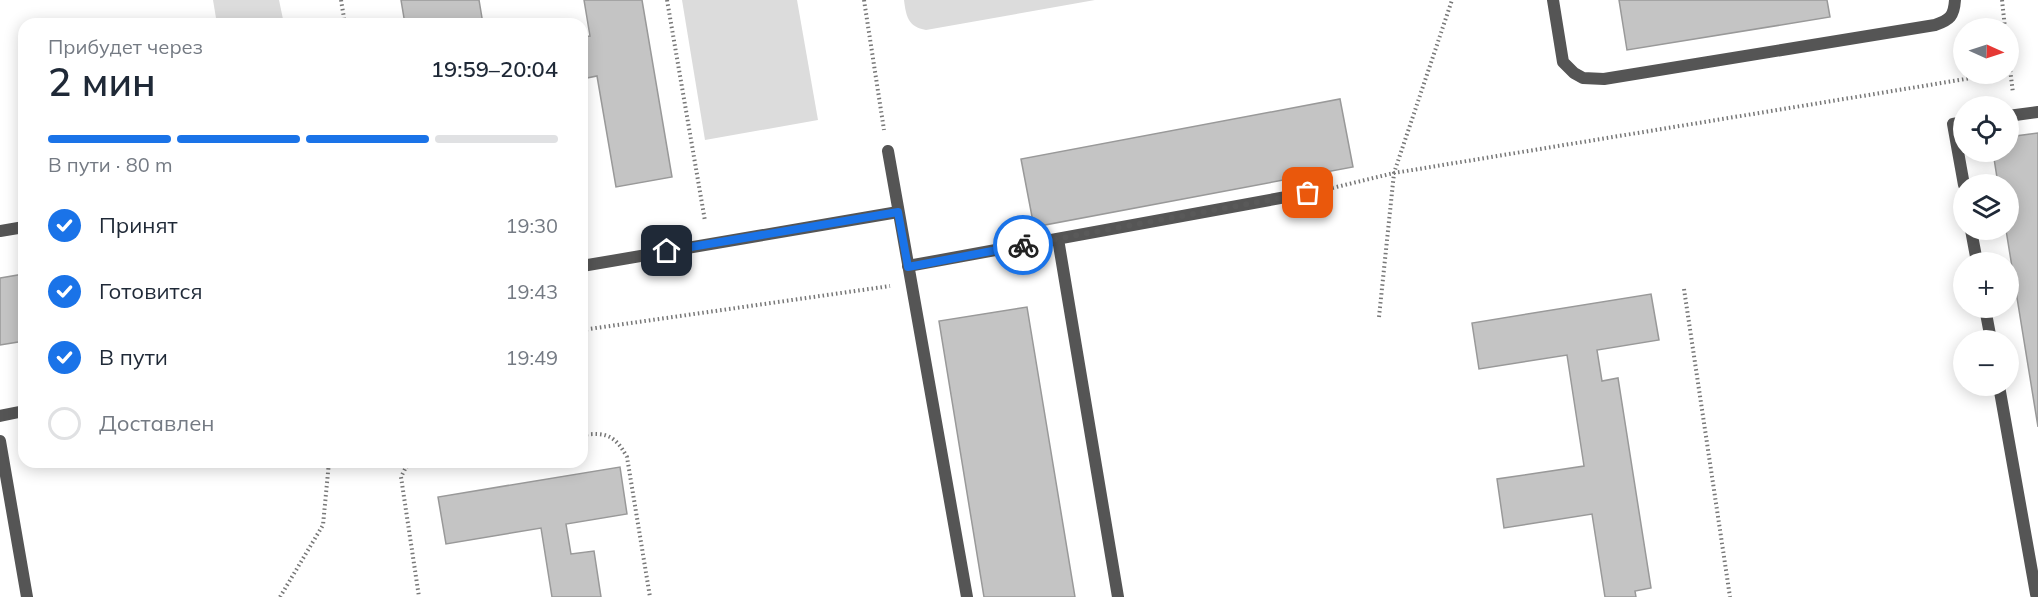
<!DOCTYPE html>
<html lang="ru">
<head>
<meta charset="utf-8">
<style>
  :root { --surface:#fff; --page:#f2f2f3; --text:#1f2937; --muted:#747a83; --line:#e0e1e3; --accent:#1a73e8 }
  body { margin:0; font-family:Mulish,sans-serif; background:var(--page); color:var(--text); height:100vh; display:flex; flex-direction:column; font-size:22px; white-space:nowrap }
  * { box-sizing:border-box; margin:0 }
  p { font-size:20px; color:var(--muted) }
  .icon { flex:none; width:33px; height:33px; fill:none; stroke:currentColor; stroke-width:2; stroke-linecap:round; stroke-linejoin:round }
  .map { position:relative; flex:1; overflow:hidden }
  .sheet { position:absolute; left:18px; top:18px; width:570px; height:450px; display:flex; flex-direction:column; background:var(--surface); border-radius:18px; box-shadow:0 3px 15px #0003 }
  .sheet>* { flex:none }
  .needle { width:39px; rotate:93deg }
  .buttons { position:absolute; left:1953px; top:18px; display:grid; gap:12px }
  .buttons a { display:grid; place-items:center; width:66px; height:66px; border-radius:50%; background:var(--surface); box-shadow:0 3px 15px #0003; font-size:30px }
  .pin { position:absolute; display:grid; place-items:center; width:51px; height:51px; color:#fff; margin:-26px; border-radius:12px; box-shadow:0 3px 9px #0006 }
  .courier { position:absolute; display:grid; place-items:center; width:60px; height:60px; margin:-30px; border:4px solid #1a73e8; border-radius:50%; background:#fff; color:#222; box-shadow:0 2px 8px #0007 }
  .headline em { font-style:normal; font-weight:600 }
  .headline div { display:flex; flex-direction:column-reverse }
  .headline { display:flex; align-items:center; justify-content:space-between; height:102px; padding:0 30px }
  h1 { font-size:39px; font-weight:600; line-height:45px }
  .bar { display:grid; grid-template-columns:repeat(4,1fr); gap:9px 6px; align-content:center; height:72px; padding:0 30px }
  .bar i { height:8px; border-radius:4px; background:var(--line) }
  .bar .on { background:var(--accent) }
  .bar p { grid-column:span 4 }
  ol { padding:0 30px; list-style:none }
  li { display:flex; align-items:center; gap:18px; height:66px }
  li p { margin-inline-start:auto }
  li .icon { padding:6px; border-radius:50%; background:var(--accent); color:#fff; stroke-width:4 }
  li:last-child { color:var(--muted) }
  li i { width:33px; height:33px; border:3px solid var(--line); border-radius:50% }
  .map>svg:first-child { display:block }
  .green { fill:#dcdcdc }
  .building { fill:#c4c4c4; stroke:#999; stroke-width:1.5 }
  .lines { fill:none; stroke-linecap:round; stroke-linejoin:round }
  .path { stroke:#777; stroke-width:4; stroke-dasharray:1.5 3; stroke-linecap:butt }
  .lane { stroke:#555; stroke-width:12 }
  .done { stroke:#595959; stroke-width:6; stroke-dasharray:0 10.8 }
  .route { stroke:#1a73e8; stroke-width:8 }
</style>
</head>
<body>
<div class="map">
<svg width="2038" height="597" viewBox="0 0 2038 597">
  <rect width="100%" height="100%" fill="#fff"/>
  <!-- green -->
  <g class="green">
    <path d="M 213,0 L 279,0 L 284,24 L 217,24 Z"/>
    <path d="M 682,0 L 797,0 L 818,120 L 705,140 Z"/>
    <path d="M 904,0 L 1095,0 L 926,30 C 908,27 906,16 904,0 Z"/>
  </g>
  <!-- building -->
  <g class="building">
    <path d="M 401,0 L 479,0 L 483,24 L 405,24 Z"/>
    <path d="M 584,0 L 642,0 L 672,177 L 616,187 L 597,76 L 582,79 L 582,37 L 590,36 Z"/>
    <path d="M 1619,0 L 1827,0 L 1830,17 L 1627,50 Z"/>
    <path d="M 1340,99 L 1353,167 L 1034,227 L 1021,159 Z"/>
    <path d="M 2038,133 L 2038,427 L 2006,230 L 2008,230 L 2008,184 L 1998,184 L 1993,152 L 2008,152 L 2008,137 Z"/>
    <path d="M 24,274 L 24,341 L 0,345 L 0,278 Z"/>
    <path d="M 1651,294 L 1659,340 L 1597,350 L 1602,381 L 1618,378 L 1651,588 L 1635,591 L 1636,597 L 1605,597 L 1592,514 L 1504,528 L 1497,479 L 1584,466 L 1567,355 L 1479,369 L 1472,323 Z"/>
    <path d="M 1027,307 L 1075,597 L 984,597 L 939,321 Z"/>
    <path d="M 620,467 L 627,514 L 566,524 L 571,554 L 594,551 L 601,597 L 552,597 L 541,528 L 446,544 L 438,497 Z"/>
  </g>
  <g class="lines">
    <!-- path -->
    <g class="path">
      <path d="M 341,0 L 345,24"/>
      <path d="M 667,0 L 705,221"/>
      <path d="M 864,0 L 884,130"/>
      <path d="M 2002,0 L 2005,28"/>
      <path d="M 2008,53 L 2013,93"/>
      <path d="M 1328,189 L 1394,173 L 1996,74"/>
      <path d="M 1684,289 L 1730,597"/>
      <path d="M 1379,317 L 1394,173 L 1452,0"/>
      <path d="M 582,330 L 890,286"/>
      <path d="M 582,435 C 606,432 615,435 627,457 L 650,597"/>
      <path d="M 416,462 L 406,467 L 401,477 L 419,597"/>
      <path d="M 280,597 L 323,525 L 329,462"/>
    </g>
    <!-- lane -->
    <g class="lane">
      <path d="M 1553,0 L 1563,62 L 1574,73 L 1583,78 L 1604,79 L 1935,25 C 1950,20 1954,16 1955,0"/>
      <path d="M 2008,116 L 2038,112"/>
      <path d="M 1964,122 L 1953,124 L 1964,185"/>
      <path d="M 888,151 L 967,597"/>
      <path d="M 1971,230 L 1977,262"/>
      <path d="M 0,231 L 24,227"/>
      <path d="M 1058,239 L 1118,597"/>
      <path d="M 582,266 L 898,212"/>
      <path d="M 908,266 L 1308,193"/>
      <path d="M 1985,308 L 1991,340"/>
      <path d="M 1999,386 L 2036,594 L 2038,594"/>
      <path d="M 0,416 L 24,411"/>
      <path d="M 0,441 L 27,597"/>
    </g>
  </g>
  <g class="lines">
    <!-- done -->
    <path class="done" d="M 1023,245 L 1308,193"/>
    <!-- route -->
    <path class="route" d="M 667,251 L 898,212 L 908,267 L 1023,245"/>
  </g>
</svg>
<div class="buttons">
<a><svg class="needle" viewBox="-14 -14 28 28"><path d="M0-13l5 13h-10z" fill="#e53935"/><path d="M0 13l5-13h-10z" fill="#747a83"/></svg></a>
<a><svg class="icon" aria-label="locate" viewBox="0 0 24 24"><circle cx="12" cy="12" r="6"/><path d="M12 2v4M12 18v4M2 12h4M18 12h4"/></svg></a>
<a><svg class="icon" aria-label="layers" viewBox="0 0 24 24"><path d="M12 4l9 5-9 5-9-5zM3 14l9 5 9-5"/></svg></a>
<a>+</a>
<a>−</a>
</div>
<div class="pin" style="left:1308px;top:193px;background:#ea580c"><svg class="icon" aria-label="bag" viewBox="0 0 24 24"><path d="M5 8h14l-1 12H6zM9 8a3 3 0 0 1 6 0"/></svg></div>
<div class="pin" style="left:667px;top:251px;background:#1f2937"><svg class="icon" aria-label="home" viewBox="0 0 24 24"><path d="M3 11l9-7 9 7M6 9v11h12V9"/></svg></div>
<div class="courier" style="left:1023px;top:245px"><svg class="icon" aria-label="bike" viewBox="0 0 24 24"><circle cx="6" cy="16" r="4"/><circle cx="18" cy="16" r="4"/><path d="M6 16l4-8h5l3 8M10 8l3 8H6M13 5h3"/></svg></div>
<section class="sheet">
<div class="headline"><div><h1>2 мин</h1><p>Прибудет через</p></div><em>19:59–20:04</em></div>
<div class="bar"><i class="on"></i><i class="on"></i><i class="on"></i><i></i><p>В пути · 80 m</p></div>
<ol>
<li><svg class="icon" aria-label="check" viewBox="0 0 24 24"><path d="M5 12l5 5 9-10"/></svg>Принят<p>19:30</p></li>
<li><svg class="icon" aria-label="check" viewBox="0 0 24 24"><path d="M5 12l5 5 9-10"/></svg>Готовится<p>19:43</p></li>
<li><svg class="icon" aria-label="check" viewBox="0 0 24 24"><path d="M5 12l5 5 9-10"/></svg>В пути<p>19:49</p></li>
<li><i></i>Доставлен</li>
</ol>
</section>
</div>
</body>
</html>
